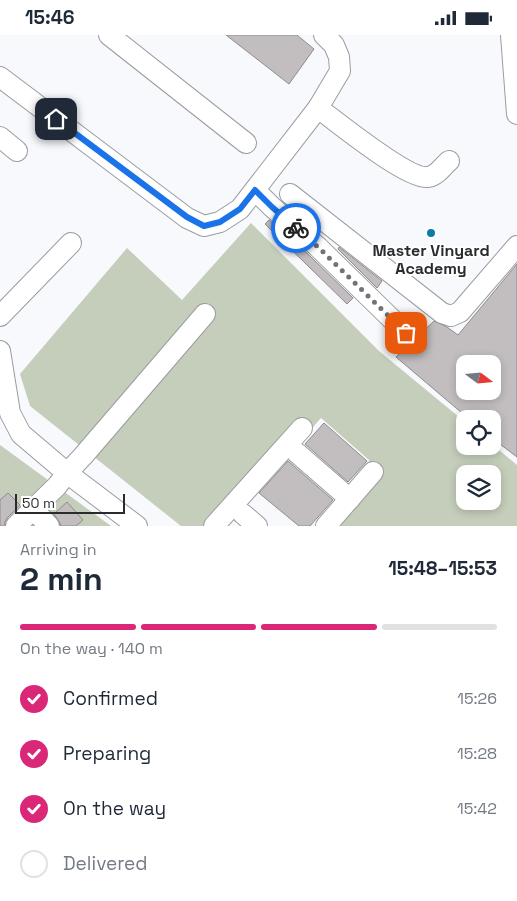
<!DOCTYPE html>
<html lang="en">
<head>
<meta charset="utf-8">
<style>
  :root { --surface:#fff; --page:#f6f6f7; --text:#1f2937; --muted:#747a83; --line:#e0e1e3; --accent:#db2777 }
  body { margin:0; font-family:"Space Grotesk",sans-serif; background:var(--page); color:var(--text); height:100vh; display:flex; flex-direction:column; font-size:19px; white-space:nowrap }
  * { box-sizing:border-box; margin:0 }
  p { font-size:16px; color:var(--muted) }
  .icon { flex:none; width:28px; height:28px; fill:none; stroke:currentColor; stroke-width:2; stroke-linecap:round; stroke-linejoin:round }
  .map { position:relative; height:491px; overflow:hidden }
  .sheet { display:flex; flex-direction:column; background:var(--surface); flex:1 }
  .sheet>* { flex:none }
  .needle { width:32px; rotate:106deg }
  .controls { position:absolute; left:456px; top:320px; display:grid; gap:10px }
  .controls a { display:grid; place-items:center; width:45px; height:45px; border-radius:10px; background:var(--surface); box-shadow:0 2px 8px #0003; font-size:25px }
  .scale { position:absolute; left:15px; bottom:12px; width:110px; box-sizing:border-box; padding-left:5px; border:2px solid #2a2b2d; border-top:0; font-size:14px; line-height:18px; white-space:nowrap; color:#2a2b2d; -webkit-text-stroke:4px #fff; paint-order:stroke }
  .pin { position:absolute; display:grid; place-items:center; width:42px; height:42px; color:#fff; margin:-21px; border-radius:10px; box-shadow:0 2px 8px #0006 }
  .courier { position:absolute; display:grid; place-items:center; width:50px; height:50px; margin:-25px; border:4px solid #1a73e8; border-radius:50%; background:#fff; color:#222; box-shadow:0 1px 6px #0007 }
  .summary em { font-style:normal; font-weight:800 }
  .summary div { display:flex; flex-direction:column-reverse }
  .summary { display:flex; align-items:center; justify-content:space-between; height:85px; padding:0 20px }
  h1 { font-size:32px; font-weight:800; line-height:38px }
  .bar { display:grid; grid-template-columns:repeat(4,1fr); gap:8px 5px; align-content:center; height:60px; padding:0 20px }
  .bar i { height:6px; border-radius:4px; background:var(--line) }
  .bar .current { background:var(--accent) }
  .bar p { grid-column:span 4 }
  ol { padding:0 20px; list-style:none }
  li { display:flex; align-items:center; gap:15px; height:55px }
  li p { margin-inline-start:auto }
  li .icon { padding:5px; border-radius:50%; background:var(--accent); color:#fff; stroke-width:4 }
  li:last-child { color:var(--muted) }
  li i { width:28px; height:28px; border:2px solid var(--line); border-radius:50% }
  .status { display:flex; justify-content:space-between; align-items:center; height:35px; padding:0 25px; background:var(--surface); direction:ltr }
  .status svg { height:14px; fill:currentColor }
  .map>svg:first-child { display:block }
  .green { fill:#c4ceba; fill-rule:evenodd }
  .building { fill:#c2bec0; stroke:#908c8d; fill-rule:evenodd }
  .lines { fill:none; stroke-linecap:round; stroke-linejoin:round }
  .minor-casing { stroke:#9a9c9f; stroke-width:22 }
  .minor { stroke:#fff; stroke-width:20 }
  .done { stroke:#727376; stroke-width:5; stroke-dasharray:0 9 }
  .route { stroke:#1a73e8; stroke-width:6 }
  .poi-dot { fill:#0c7ea6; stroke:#fff; stroke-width:2 }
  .labels { text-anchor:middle; stroke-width:4; stroke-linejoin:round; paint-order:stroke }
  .poi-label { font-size:16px; font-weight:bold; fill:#2a2b2d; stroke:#fff }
</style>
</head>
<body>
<div class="status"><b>15:46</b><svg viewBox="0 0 49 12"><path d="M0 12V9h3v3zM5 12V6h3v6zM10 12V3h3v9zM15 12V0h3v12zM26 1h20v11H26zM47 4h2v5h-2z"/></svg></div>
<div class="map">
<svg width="517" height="491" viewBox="0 0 517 491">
  <rect width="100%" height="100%" fill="#f7f9fd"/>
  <!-- green -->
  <g class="green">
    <path d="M 251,188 L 379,316 L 465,387 L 465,411 L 492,411 L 493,410 L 517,430 L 517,491 L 337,491 L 379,442 L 369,425 L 321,383 L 225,491 L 181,491 L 30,371 L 20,339 L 127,213 L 182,265 ZM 465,439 L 492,439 L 492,466 L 465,466 Z"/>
    <path d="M 0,410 L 111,491 L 0,491 Z"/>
  </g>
  <!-- building -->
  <g class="building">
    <path d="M 226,0 L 297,0 L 314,14 L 289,49 Z"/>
    <path d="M 269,185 L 310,221 L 353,263 L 347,269 L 265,189 Z"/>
    <path d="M 339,212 L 382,246 L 377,253 L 338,214 Z"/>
    <path d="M 517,229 L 517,422 L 492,403 L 492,384 L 469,384 L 396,322 L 409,309 L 414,307 L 417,302 L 434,286 L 447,292 L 458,300 ZM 465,329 L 492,329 L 492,356 L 465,356 Z"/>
    <path d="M 324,388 L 367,426 L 348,447 L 305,409 Z"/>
    <path d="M 288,426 L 333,465 L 310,491 L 299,491 L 259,458 Z"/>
    <path d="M 8,458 L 20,470 L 7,483 L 5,487 L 4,491 L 0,491 L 0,465 Z"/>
    <path d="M 67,467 L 83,485 L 76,491 L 61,491 L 60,488 L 54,479 Z"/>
  </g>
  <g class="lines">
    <defs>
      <g id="minor">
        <path d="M 109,0 L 246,108"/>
        <path d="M 511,0 L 517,79"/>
        <path d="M 0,42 L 187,183 L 204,191 L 220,187 L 240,174 L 318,73 L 340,36 L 339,22 L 334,10 L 324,0"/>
        <path d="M 318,73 C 337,87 408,145 428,142 C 437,141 443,131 449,126"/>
        <path d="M 0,102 L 17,116"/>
        <path d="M 255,155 L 272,172 L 318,212 L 406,298"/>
        <path d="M 290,159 L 442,278 L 451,281 L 460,277 L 517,211"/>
        <path d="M 0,281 L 71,208"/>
        <path d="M 0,316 L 10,378 L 21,399 L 67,438 L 137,491"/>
        <path d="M 297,418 L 350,464"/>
        <path d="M 33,474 L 49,491"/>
        <path d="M 243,479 L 257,491"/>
        <path d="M 16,491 L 57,451 L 67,438 L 83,421 L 205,279"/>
        <path d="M 214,491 L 302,393"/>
        <path d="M 326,491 L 373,437"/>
      </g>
    </defs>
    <!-- minor casing -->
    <use href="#minor" class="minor-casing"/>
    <!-- minor -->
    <use href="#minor" class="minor"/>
  </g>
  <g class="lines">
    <!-- done -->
    <path class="done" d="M 296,193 L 318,212 L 406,298"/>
    <!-- route -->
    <path class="route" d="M 56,84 L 187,182 L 204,191 L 220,187 L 240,174 L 255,155 L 272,172 L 296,193"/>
  </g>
  <!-- markers -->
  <circle class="poi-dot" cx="431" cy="198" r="5"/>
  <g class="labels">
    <!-- poi labels -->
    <g class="poi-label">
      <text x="431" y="221">Master Vinyard<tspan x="431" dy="18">Academy</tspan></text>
    </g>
  </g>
</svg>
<div class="controls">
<a><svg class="needle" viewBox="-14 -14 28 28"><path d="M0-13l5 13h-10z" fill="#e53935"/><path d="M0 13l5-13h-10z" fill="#747a83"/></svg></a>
<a><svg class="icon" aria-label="locate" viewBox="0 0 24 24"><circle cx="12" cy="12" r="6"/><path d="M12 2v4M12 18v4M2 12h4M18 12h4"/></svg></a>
<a><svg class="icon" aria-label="layers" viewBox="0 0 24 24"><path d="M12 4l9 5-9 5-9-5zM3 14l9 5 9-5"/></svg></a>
</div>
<div class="scale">50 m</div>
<div class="pin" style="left:406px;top:298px;background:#ea580c"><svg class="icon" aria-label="bag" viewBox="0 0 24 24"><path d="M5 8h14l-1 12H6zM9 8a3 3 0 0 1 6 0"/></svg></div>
<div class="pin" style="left:56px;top:84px;background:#1f2937"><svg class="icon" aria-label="home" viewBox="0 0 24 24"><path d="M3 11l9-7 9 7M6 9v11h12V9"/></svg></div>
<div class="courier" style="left:296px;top:193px"><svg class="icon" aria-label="bike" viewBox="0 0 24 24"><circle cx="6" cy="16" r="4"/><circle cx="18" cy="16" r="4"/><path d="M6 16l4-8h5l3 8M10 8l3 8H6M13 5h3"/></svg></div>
</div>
<section class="sheet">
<div class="summary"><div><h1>2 min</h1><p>Arriving in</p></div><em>15:48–15:53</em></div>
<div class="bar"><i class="current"></i><i class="current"></i><i class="current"></i><i></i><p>On the way · 140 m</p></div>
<ol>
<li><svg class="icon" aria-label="check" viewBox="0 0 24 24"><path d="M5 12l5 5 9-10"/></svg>Confirmed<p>15:26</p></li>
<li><svg class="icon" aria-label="check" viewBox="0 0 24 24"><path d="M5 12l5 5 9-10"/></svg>Preparing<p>15:28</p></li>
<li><svg class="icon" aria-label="check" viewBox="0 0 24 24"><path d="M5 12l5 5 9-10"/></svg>On the way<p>15:42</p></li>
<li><i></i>Delivered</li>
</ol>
</section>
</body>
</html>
